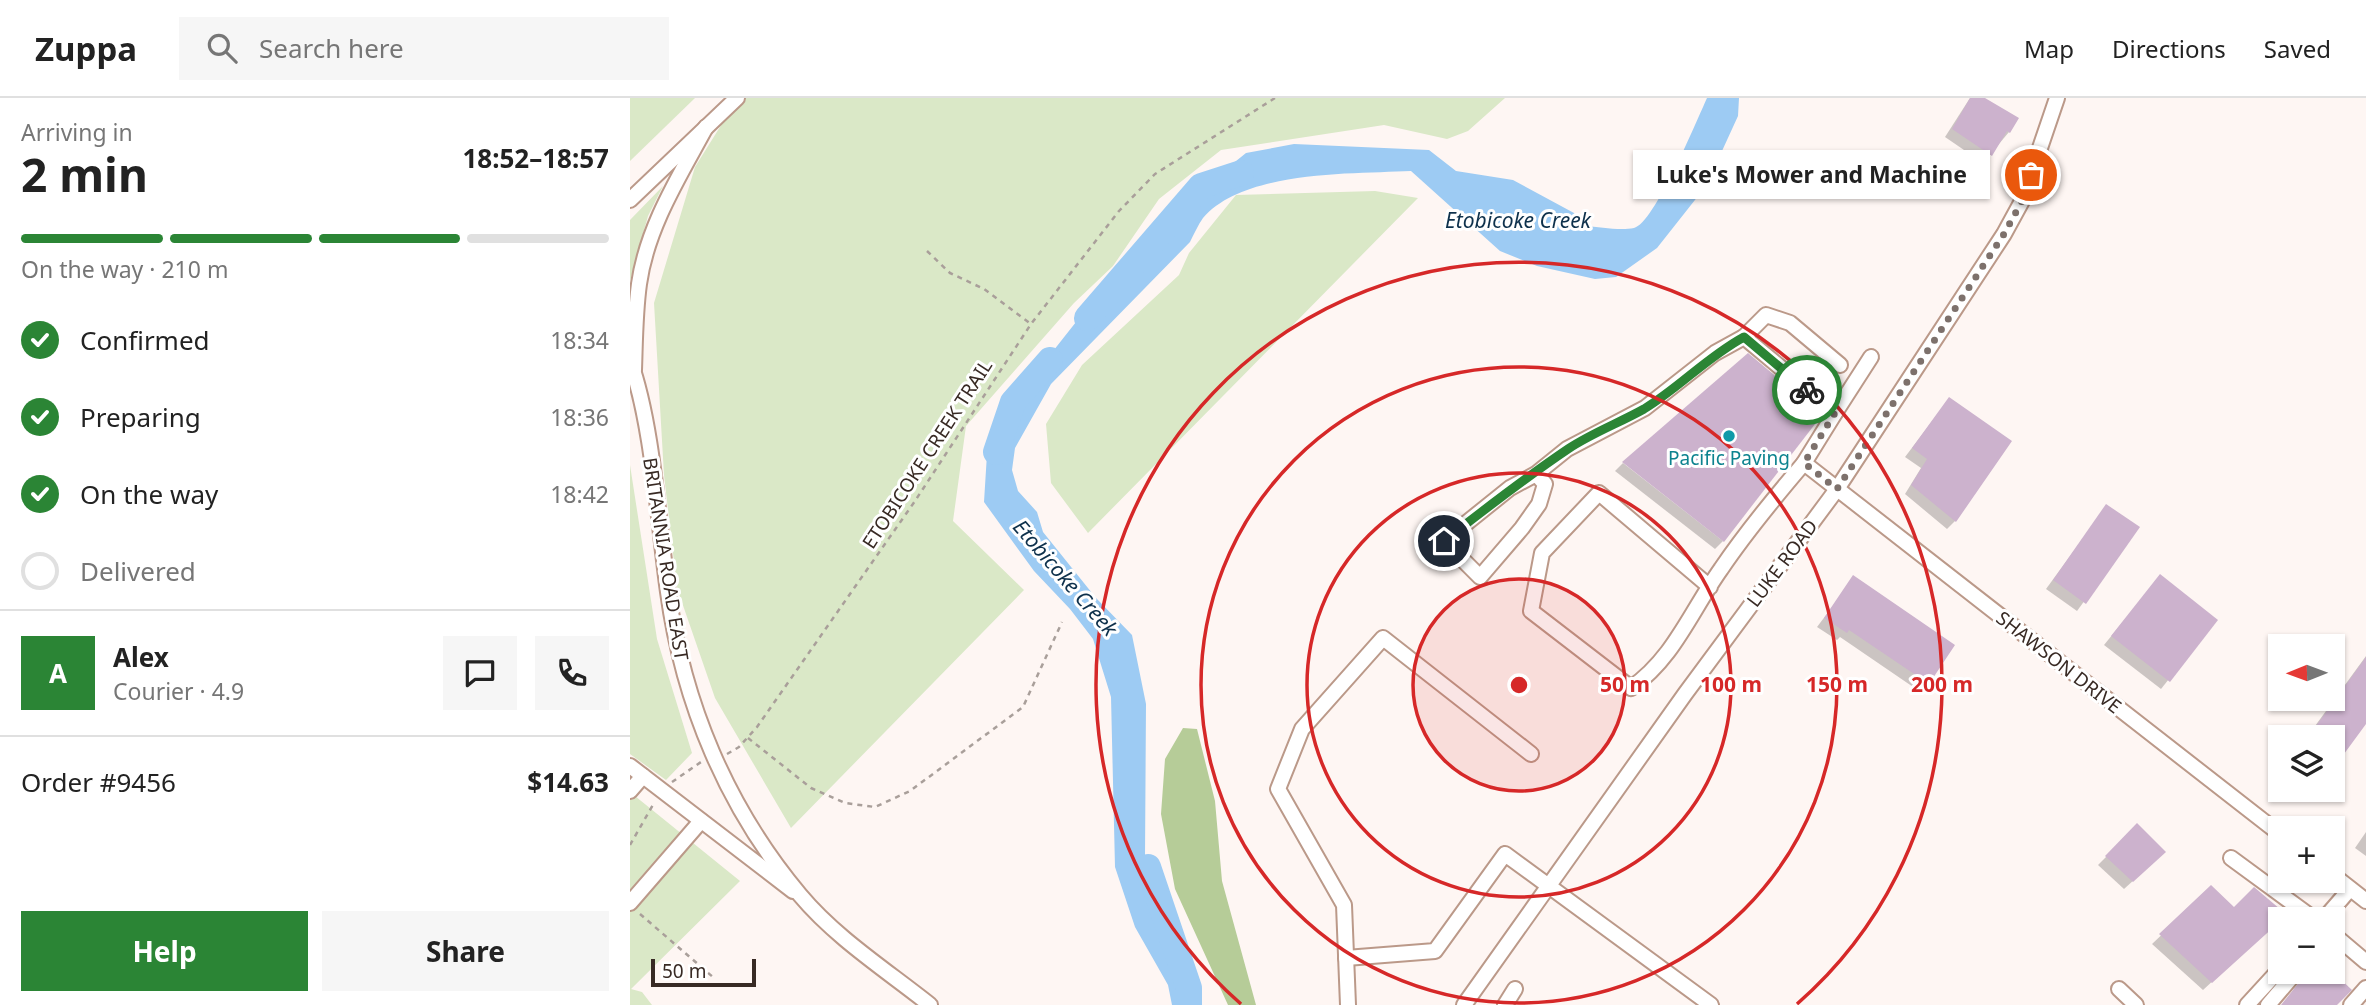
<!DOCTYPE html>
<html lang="en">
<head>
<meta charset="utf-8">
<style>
  :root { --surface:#fff; --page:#f6f6f6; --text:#222; --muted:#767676; --line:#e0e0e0; --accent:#2b8535 }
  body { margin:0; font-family:"Noto Sans",sans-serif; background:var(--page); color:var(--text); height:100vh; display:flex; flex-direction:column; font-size:26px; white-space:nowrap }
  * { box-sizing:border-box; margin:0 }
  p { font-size:23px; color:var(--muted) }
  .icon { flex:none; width:38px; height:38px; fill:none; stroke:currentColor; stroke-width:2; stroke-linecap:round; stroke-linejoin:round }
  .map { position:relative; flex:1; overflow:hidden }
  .panel { display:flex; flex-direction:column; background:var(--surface); width:630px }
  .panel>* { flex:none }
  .needle { width:46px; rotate:269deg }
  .controls { position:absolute; left:1638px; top:536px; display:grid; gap:14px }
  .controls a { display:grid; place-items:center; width:77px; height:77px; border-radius:0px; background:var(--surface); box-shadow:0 2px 5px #0004; font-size:35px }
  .scale { position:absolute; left:21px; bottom:18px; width:105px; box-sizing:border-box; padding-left:7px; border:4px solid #382a24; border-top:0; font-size:19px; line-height:24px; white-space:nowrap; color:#382a24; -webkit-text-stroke:5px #fff; paint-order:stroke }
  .pin { position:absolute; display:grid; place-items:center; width:60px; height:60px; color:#fff; margin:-30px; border:4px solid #fff; border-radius:50%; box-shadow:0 2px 7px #0007 }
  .courier { position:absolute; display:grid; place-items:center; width:70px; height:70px; margin:-35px; border:5px solid #2b8535; border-radius:50%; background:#fff; color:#222; box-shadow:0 2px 9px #0007 }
  .bubble { position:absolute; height:49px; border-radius:0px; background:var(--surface); box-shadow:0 2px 5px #0004; font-size:23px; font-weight:700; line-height:49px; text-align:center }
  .head em { font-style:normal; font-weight:700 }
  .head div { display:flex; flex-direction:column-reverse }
  .head { display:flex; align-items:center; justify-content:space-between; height:119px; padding:0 21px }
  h1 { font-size:46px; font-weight:700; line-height:52px }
  .bar { display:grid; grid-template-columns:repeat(4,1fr); gap:10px 7px; align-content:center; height:84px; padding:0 21px }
  .bar i { height:9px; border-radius:5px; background:var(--line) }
  .bar .selected { background:var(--accent) }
  .bar p { grid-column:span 4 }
  .line { display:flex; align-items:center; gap:18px; padding:0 21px; border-top:2px solid var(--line) }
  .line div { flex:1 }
  .round { display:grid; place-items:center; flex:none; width:74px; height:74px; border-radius:0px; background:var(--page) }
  ol { padding:0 21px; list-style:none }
  li { display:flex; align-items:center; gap:21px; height:77px }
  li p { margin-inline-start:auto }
  li .icon { padding:7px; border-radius:50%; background:var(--accent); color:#fff; stroke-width:4 }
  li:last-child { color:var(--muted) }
  li i { width:38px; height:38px; border:4px solid var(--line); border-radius:50% }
  .cta { display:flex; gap:14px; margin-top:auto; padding:14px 21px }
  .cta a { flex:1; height:80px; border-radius:0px; background:var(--accent); color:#fff; font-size:28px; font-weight:700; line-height:80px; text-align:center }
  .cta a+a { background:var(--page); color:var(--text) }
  header { display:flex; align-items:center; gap:42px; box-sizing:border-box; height:98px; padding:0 35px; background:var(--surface); border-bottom:2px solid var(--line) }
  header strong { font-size:33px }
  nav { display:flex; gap:38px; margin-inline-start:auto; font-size:24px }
  .search { width:490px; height:63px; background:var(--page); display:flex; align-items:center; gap:18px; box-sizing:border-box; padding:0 24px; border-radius:0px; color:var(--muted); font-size:26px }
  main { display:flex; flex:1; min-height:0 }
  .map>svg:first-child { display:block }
  .green { fill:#dae8c7 }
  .forest { fill:#b6cc98 }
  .water { fill:#9dcbf3 }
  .shadow { fill:#0003 }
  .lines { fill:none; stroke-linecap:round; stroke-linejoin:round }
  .river { stroke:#9dcbf3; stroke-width:26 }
  .building { fill:#ccb2cd }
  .minor-casing { stroke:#bb9989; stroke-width:18 }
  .path { stroke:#a99f9a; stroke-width:2.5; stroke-dasharray:5 5; stroke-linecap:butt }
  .minor { stroke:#fff; stroke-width:14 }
  .done { stroke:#7d716c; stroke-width:7; stroke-dasharray:0 12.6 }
  .route { stroke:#2b8535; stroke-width:9 }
  .ring { fill:none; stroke:#d62828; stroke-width:3.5 }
  .culture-dot { fill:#0f9aa8; stroke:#fff; stroke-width:2.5 }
  .labels { text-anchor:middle; stroke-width:6; stroke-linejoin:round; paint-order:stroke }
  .street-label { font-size:19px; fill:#382a24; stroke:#fff }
  .culture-label { font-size:19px; fill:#0d838f; stroke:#fff }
  .water-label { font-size:21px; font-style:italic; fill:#0e314c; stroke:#fff }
  .centre { fill:#d62828; stroke:#fff; stroke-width:3.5 }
  .ring-label { font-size:21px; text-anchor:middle; font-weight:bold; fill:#d62828; stroke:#fff; stroke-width:6; stroke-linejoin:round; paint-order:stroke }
</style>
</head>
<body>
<header>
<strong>Zuppa</strong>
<div class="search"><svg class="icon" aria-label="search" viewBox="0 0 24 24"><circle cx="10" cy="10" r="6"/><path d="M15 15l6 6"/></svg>Search here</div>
<nav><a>Map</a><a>Directions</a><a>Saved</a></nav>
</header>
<main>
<section class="panel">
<div class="head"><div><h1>2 min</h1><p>Arriving in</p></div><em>18:52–18:57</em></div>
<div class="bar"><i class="selected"></i><i class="selected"></i><i class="selected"></i><i></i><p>On the way · 210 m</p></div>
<ol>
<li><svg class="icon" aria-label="check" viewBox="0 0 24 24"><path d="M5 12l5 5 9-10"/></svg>Confirmed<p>18:34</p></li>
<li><svg class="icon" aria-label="check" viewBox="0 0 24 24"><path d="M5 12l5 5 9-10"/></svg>Preparing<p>18:36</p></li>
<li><svg class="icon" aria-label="check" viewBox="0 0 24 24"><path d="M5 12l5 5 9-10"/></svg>On the way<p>18:42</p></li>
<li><i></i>Delivered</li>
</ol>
<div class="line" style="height:126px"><b class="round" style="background:var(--accent);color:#fff">A</b><div><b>Alex</b><p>Courier · 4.9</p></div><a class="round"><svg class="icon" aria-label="chat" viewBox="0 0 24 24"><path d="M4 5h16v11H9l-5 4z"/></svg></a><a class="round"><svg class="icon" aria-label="phone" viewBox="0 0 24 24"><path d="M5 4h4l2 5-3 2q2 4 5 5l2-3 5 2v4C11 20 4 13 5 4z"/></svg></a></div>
<div class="line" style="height:91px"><div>Order #9456</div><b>$14.63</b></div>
<div class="cta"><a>Help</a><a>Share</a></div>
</section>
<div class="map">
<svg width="1736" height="907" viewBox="0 0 1736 907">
  <rect width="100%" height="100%" fill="#fef6f3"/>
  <!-- green -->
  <g class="green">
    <path d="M 0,0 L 65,0 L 0,63 Z"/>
    <path d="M 108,0 L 875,0 L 838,33 L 817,41 L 754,27 L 591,52 L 529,101 L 483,168 L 444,205 L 336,328 L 323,423 L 394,492 L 161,730 L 85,600 L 47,490 L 34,377 L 24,205 L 65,69 Z"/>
    <path d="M 33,88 L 18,118 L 0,183 L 0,122 Z"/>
    <path d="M 745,93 L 788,100 L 458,435 L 421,385 L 416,326 L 452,267 L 549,177 L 559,155 L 606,97 Z"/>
    <path d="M 0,367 L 27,541 L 62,655 L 36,682 L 0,656 Z"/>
    <path d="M 0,694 L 110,783 L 1,891 L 12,894 L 22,907 L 0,907 Z"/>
  </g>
  <!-- forest -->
  <path class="forest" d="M 553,630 L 567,631 L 585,703 L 592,783 L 626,907 L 598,907 L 545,791 L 531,716 L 535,661 Z"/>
  <!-- water -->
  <path class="water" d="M 1077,0 L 1109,0 L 1108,18 L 1076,88 L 1027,150 L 986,179 L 965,181 L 907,168 L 870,153 L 781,73 C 723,76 614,72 573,120 C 568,127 564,136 560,144 L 421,286 L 385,350 L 382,372 L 388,393 L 407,414 L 413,434 L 466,500 L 502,537 L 516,606 L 515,759 L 525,778 L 537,840 L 556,868 L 561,907 L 542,907 L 538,887 L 505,829 L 485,769 L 481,599 L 463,541 L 440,511 L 404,473 L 354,404 L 357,356 L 401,281 L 446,224 L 515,161 L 559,101 L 616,55 L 664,46 L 799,52 L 826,73 L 883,82 L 944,115 L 955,128 C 970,129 990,133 1004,130 C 1024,126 1067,22 1077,0 Z"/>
  <!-- shadow -->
  <g class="shadow">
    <path d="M 1340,0 L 1351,0 L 1379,34 L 1353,65 L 1315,39 Z"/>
    <path d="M 1319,301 L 1325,423 L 1317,431 L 1275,396 L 1291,370 L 1275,359 Z"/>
    <path d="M 993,365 L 1093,443 L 1085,451 L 985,373 Z"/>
    <path d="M 1476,409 L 1508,430 L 1447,513 L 1416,491 Z"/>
    <path d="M 1530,478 L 1586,522 L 1531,591 L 1474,547 Z"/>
    <path d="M 1224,480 L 1323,547 L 1289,593 L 1210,539 L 1207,542 L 1187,529 Z"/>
    <path d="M 1736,558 L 1736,624 L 1703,668 L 1703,639 L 1677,639 Z"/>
    <path d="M 1674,691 L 1685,691 L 1679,697 Z"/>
    <path d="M 1507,728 L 1526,762 L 1494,791 L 1468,767 Z"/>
    <path d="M 1736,734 L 1736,758 L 1725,750 Z"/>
    <path d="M 1581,790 L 1604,811 L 1647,824 L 1573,892 L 1522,846 Z"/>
  </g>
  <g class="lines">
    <!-- river -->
    <g class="river">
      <path d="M 457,220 L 571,88 L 611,75"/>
      <path d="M 366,354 L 383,304 L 420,262"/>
      <path d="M 518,769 L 559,890 L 559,907"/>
    </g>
  </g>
  <!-- building -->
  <g class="building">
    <path d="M 1340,0 L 1355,0 L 1389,20 L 1380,35 L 1377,33 L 1362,58 L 1322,31 Z"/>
    <path d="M 1118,255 L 1192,317 L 1094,444 L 992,364 Z"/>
    <path d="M 1319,299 L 1382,343 L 1326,424 L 1281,387 L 1297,361 L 1282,350 Z"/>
    <path d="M 1476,406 L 1510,429 L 1456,506 L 1423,482 Z"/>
    <path d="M 1530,476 L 1588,522 L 1540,584 L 1481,538 Z"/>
    <path d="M 1223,477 L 1325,547 L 1299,586 L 1219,532 L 1217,535 L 1194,520 Z"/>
    <path d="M 1736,559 L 1736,626 L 1703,671 L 1703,639 L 1678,639 Z"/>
    <path d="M 1507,725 L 1536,754 L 1503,784 L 1475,758 Z"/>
    <path d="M 1581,787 L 1604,809 L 1624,789 L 1657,817 L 1582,885 L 1529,836 Z"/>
    <path d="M 1678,873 L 1702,873 L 1722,892 L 1707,907 L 1651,907 Z"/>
  </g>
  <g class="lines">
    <defs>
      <g id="minor">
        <path d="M 0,102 L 107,0"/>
        <path d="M 1114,239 L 1136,217 L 1160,225 L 1210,267"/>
        <path d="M 0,263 C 23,327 28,424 38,494 C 53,605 97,710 170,797 C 206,840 256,872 300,907"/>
        <path d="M 4,272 C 5,244 5,215 9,186 C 17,129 49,79 76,29"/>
        <path d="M 1205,315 L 1241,259"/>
        <path d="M 906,376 L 915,386 L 909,406 L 892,430 L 850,479 L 814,443 L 880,390 L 906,376 L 937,351 L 1015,310 L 1085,255 L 1114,239 L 1205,315 L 1174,365 L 1650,736"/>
        <path d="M 1080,489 L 969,395 L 912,455 L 901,513 L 1001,590 C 1044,560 1061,513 1091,471 C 1116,434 1145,399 1174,365"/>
        <path d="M 0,668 L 163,793"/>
        <path d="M 0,693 L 13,678"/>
        <path d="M 1601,760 L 1684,821"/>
        <path d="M 1703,777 L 1736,803"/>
        <path d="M 0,805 L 71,723"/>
        <path d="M 1694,821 L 1720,791"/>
        <path d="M 1703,836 L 1736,864"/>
        <path d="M 716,860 L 805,853 L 875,756 L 1081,907"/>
        <path d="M 1489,891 L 1506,907"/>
        <path d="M 718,907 L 714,807 L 648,691 L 672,631 L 753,540 L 901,656"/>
        <path d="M 834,907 L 1055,596 L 1207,391 L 1374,136 L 1392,103 L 1427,0"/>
        <path d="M 875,907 L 885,891"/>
        <path d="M 1617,907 L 1650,871"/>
        <path d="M 1638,907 L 1667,873"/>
        <path d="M 1721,907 L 1736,890"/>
      </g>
    </defs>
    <!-- minor casing -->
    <use href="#minor" class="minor-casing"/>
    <!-- path -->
    <g class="path">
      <path d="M 297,153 L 320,175 L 354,191 L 401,226"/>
      <path d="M 118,640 L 181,690 L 215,705 L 245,709 L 280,693 L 393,609 L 432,524"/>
      <path d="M 97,656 L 109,649 L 127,629 L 285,403 L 401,226 L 489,113 L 525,76 L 645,0"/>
      <path d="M 42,684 L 71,664"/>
      <path d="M 0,747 L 24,705"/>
      <path d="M 10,816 L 84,880"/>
    </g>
    <!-- minor -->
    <use href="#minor" class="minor"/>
  </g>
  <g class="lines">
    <!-- done -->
    <path class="done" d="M 1177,292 L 1205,315 L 1174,365 L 1207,391 L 1374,136 L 1392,103 L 1401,77"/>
    <!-- route -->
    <path class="route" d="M 814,443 C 855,411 895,380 938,351 C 962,335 989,325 1014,311 C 1049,290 1077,259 1114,239 L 1177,292"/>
  </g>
  <!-- distance rings -->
  <circle cx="889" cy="587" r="106" fill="#d62828" fill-opacity=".12"/>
  <g class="ring">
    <circle cx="889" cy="587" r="106"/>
    <circle cx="889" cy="587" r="212"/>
    <circle cx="889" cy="587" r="318"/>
    <path d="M611 906A423 423 0 1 1 1167 906"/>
  </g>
  <!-- markers -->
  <circle class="culture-dot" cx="1099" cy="338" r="7"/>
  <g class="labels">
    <!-- street labels -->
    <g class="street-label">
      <text transform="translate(297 356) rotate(-57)" y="7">ETOBICOKE CREEK TRAIL</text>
      <text transform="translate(36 461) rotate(81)" y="7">BRITANNIA ROAD EAST</text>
      <text transform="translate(1152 465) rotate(-53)" y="7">LUKE ROAD</text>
      <text transform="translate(1429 564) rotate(38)" y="7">SHAWSON DRIVE</text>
    </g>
    <!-- culture labels -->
    <g class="culture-label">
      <text x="1099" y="367">Pacific Paving</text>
    </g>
    <!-- water labels -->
    <g class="water-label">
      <text x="888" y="130">Etobicoke Creek</text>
      <text transform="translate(435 480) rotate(49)" y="7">Etobicoke Creek</text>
    </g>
  </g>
  <circle cx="889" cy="587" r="10" class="centre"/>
  <g class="ring-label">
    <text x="995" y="594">50 m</text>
    <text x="1101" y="594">100 m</text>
    <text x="1207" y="594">150 m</text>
    <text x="1312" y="594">200 m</text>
  </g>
</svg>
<div class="controls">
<a><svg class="needle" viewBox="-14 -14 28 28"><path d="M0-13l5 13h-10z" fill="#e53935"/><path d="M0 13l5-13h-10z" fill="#767676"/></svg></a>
<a><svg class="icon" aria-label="layers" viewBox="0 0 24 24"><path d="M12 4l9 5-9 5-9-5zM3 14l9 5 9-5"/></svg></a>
<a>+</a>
<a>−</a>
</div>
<div class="scale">50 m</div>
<div class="pin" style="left:1401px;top:77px;background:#ea580c"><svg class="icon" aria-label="bag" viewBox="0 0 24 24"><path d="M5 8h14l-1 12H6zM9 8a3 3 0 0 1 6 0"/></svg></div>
<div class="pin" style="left:814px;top:443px;background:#1f2937"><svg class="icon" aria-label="home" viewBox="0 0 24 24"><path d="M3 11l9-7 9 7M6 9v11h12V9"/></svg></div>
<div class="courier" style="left:1177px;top:292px"><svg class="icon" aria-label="bike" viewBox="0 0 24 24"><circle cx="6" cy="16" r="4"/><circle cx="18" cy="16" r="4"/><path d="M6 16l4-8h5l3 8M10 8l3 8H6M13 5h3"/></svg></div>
<div class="bubble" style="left:1003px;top:52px;width:357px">Luke's Mower and Machine</div>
</div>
</main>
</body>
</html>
